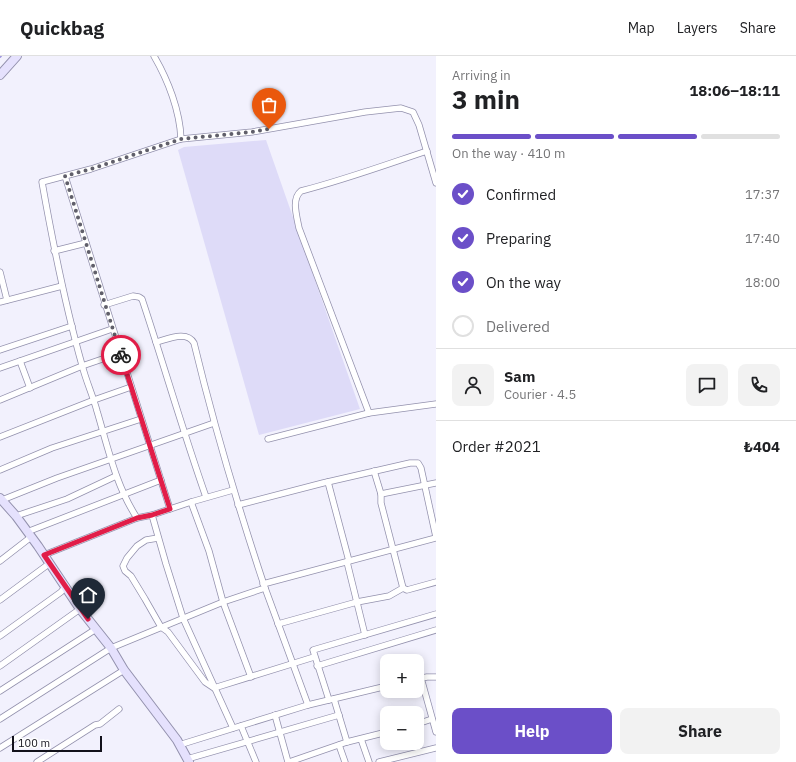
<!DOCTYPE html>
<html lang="en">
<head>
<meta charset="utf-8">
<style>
  :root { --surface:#fff; --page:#f2f2f2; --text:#202124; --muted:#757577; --line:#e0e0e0; --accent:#6b4fc8 }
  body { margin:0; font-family:"IBM Plex Sans",sans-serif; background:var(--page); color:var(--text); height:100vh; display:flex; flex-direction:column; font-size:15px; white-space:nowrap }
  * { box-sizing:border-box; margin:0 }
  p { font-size:13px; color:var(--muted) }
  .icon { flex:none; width:22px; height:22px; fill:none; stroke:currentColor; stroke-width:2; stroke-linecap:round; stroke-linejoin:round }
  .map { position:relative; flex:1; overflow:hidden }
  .side { display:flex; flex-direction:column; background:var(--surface); width:360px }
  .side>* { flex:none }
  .fabs { position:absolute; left:380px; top:598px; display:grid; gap:8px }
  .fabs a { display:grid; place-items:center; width:44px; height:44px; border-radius:8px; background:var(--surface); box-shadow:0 2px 10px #0003; font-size:20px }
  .scale { position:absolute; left:12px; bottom:10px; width:90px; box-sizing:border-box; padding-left:4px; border:2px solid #12111b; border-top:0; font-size:11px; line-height:14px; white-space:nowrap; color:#12111b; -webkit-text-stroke:3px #fff; paint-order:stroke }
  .pin { position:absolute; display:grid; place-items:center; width:34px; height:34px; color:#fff; margin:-41px -17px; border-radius:50% 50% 50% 0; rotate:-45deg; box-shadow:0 0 4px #0007 }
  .pin .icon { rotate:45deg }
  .courier { position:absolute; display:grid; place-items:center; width:40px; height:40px; margin:-20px; border:3px solid #e11d48; border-radius:50%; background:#fff; color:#222; box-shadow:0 1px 5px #0007 }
  .head em { font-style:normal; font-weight:700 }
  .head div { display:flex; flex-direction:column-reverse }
  .head { display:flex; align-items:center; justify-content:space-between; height:68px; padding:0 16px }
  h1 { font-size:26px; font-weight:700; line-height:30px }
  .bar { display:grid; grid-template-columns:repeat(4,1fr); gap:6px 4px; align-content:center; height:48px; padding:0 16px }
  .bar i { height:5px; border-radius:3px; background:var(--line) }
  .bar .on { background:var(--accent) }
  .bar p { grid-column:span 4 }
  .line { display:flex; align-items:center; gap:10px; padding:0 16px; border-top:1px solid var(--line) }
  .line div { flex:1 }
  .round { display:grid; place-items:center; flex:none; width:42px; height:42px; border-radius:8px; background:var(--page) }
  ol { padding:0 16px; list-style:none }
  li { display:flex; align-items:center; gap:12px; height:44px }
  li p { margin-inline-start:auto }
  li .icon { padding:4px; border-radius:50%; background:var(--accent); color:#fff; stroke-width:4 }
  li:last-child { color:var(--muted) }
  li i { width:22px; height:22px; border:2px solid var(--line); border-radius:50% }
  .primary-button { display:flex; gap:8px; margin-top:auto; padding:8px 16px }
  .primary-button a { flex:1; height:46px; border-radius:8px; background:var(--accent); color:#fff; font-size:16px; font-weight:700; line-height:46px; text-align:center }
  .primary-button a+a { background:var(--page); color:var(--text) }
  header { display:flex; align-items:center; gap:24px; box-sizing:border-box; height:56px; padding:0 20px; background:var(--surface); border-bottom:1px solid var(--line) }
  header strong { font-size:19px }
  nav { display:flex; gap:22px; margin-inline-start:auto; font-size:14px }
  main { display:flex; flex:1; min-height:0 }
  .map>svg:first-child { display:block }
  .green { fill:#dedbf8 }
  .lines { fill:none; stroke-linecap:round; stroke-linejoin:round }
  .stream { stroke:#a198de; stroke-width:2 }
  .street-casing { stroke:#9391ad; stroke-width:7 }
  .secondary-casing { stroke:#9391ad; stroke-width:10 }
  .street { stroke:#fff; stroke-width:5.5 }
  .secondary { stroke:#e5e1fd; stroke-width:8 }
  .done { stroke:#605f6a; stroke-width:4; stroke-dasharray:0 7.2 }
  .route { stroke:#e11d48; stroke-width:5 }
</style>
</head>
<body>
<header>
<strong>Quickbag</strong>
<nav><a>Map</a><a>Layers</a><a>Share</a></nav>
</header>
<main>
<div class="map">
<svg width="436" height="706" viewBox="0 0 436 706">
  <rect width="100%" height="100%" fill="#f2f1fd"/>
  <!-- green -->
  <path class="green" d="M 266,84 L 360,353 L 259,379 L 178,94 L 184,91 Z"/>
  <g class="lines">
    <!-- stream -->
    <path class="stream" d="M 0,1 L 1,0"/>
    <defs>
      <g id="street">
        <path d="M 154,0 C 168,24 180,55 181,83 L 252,76 L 365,56 L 401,52 L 413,56 L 419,69 L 436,127"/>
        <path d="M 181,83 L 91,113 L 42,126 C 53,188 65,249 82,309 C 86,325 93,340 97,355 C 108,392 116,430 137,462 L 152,459 L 191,446 L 233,434"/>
        <path d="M 65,120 L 170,453"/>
        <path d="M 54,195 L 86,187"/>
        <path d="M 0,216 L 7,244"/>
        <path d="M 0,246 L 62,230"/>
        <path d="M 104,249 L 133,240 L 139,241 L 142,243 C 164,309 183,376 206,441"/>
        <path d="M 0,294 L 72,270"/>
        <path d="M 20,305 L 30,332"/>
        <path d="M 0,312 L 112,273"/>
        <path d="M 0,344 L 82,310 L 120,297"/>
        <path d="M 369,357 L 299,172 C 297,161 291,143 301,135 C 344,124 385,109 427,95"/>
        <path d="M 0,381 L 94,344 L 131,331"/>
        <path d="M 268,383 L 369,357 L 436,348"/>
        <path d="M 0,414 L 52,392 L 141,363"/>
        <path d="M 374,415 L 381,438 L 381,447 L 403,532 L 407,534 L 436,526"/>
        <path d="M 328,426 L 349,505"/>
        <path d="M 381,438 L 436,427"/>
        <path d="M 2,444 L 57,422 L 214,367"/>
        <path d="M 191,446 L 209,495 L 223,546 L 251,621"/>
        <path d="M 238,449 L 323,427 L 410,407 L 418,407 L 421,412 L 436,481"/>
        <path d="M 152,459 L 166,508 L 183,562 L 233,672"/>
        <path d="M 16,460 L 67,443 L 116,420"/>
        <path d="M 27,476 L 161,424"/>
        <path d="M 158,482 L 146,484 L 137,490 L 127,502 L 123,510 L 125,515 L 131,520 L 145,543 L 161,571 L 168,576 L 205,626 L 214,632 L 314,601"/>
        <path d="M 44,499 L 137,462"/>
        <path d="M 0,505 L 31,481"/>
        <path d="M 347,506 L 365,579"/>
        <path d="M 263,528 L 436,482"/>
        <path d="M 265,532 L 308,649"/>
        <path d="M 0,544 L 50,507"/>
        <path d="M 278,568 L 357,546 L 389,540 L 403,532"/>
        <path d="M 0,580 L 61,536 L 66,530"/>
        <path d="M 0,610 L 80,553"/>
        <path d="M 317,610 L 436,574"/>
        <path d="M 421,622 L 436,676"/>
        <path d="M 417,623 L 427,621 L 436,621"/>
        <path d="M 0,635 L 96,573"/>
        <path d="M 334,643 L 347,686"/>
        <path d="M 329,644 L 313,594 L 436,558"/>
        <path d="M 275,659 L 288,706"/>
        <path d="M 0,663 L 111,592 L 223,546 L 265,532 C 238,451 214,370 194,287 C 187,274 168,283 156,286"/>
        <path d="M 417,668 L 432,663"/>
        <path d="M 241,670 L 256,706"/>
        <path d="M 361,683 L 369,706"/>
        <path d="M 179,689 L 308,649 L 387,630"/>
        <path d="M 339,689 L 345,706"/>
        <path d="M 0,692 L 124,614"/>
        <path d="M 187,703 L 339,659"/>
        <path d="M 37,706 L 95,669 L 100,668 L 119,653"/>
        <path d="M 289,706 L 347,686 L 387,676"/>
        <path d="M 379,706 L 436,692"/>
      </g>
      <g id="secondary">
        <path d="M 0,19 L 17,0"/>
        <path d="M 0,442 L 16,460 L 38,490 L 80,553 L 111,592 L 124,614 L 177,684 L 189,706"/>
      </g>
    </defs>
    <!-- street casing -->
    <use href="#street" class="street-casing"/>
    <!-- secondary casing -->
    <use href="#secondary" class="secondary-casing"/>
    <!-- street -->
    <use href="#street" class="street"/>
    <!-- secondary -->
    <use href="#secondary" class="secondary"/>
  </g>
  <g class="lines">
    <!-- done -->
    <path class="done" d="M 121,299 L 65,120 L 91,113 L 181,83 L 252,76 L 269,73"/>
    <!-- route -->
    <path class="route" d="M 88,563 L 44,499 L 137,462 L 152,459 L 170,453 L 121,299"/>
  </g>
</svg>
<div class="fabs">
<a>+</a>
<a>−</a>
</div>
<div class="scale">100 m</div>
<div class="pin" style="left:269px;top:73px;background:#ea580c"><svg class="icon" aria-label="bag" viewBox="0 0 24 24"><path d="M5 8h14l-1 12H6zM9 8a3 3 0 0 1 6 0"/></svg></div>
<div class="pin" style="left:88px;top:563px;background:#1f2937"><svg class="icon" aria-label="home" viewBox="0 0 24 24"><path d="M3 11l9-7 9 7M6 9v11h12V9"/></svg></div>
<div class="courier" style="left:121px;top:299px"><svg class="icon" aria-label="bike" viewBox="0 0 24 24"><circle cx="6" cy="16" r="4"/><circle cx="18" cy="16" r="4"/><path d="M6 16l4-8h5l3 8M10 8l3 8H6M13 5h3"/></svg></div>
</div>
<section class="side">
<div class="head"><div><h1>3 min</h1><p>Arriving in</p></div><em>18:06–18:11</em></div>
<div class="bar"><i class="on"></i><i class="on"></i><i class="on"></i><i></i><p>On the way · 410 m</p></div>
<ol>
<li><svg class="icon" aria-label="check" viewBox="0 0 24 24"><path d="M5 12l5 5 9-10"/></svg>Confirmed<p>17:37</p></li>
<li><svg class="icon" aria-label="check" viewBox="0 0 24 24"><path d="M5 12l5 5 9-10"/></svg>Preparing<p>17:40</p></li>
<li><svg class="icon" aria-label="check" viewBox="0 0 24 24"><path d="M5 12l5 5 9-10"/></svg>On the way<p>18:00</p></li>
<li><i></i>Delivered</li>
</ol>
<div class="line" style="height:72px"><a class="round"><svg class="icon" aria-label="person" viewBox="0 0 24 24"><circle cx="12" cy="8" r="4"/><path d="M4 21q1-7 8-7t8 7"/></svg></a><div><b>Sam</b><p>Courier · 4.5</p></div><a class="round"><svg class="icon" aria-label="chat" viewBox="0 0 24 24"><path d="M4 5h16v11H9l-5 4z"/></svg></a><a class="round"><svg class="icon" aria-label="phone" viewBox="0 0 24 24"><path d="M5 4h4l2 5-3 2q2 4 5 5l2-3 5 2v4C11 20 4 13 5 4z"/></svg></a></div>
<div class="line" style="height:52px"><div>Order #2021</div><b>₺404</b></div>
<div class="primary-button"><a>Help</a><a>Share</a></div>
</section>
</main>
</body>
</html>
